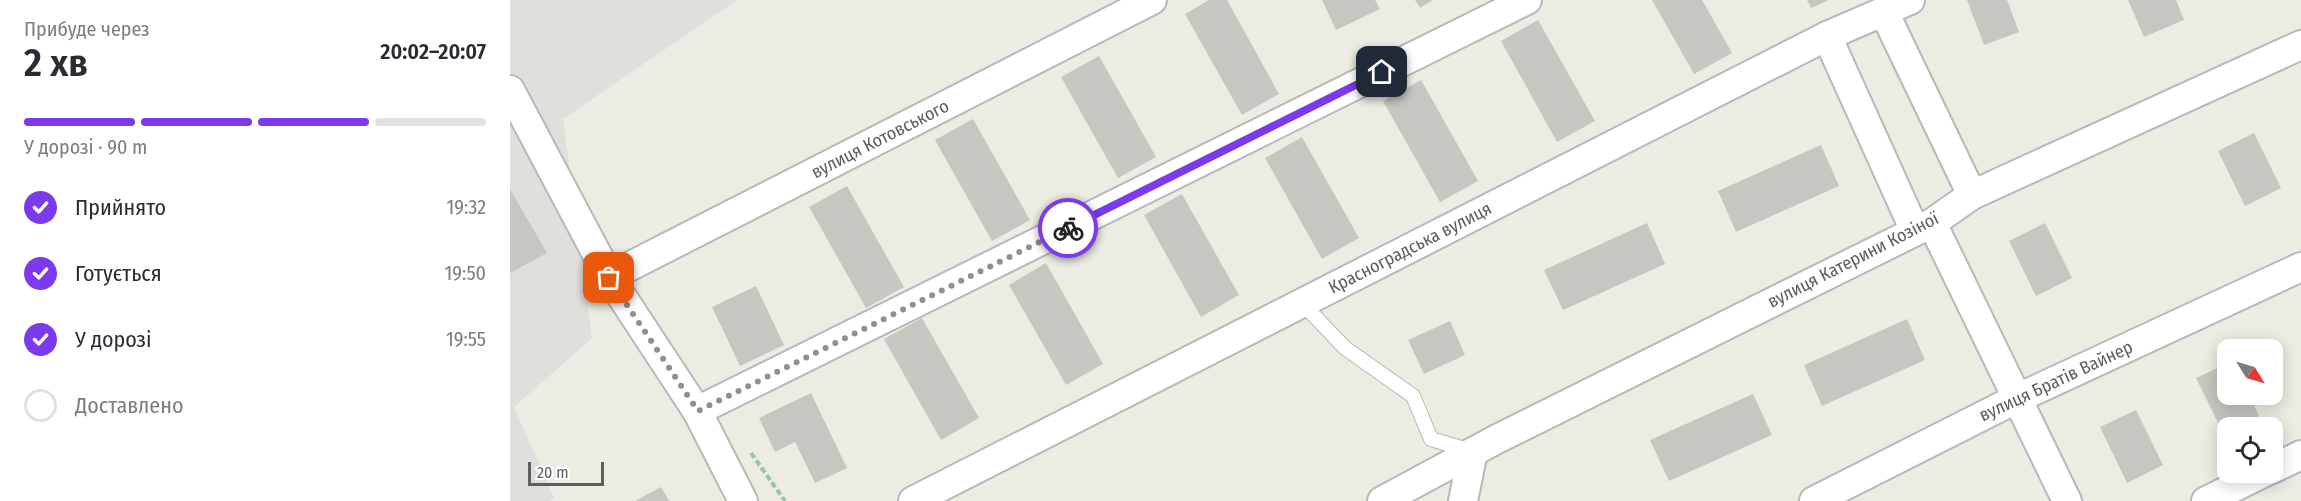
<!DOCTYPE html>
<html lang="uk">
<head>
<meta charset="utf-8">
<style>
  :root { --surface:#fff; --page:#f2f2f3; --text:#2b2b33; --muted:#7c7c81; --line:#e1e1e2; --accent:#7c3aed }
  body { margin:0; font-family:"Fira Sans Condensed",sans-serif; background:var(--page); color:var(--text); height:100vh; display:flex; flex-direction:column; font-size:22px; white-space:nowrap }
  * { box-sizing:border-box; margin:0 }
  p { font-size:20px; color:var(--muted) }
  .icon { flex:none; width:33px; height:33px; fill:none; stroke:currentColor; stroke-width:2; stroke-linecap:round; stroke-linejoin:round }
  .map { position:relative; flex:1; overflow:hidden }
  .drawer { display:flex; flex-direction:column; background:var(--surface); width:510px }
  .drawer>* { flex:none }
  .needle { width:39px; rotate:127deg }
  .fabs { position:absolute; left:1707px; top:339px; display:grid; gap:12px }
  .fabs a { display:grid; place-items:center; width:66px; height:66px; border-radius:12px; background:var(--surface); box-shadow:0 3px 15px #0003; font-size:30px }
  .scale { position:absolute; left:18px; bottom:15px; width:76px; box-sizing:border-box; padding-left:6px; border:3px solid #5c5e62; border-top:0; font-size:16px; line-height:21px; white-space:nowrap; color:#5c5e62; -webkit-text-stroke:4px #fff; paint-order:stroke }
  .pin { position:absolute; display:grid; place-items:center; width:51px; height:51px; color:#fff; margin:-26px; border-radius:12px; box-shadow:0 3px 9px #0006 }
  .courier { position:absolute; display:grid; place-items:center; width:60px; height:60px; margin:-30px; border:4px solid #7c3aed; border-radius:50%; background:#fff; color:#222; box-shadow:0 2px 8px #0007 }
  .overview em { font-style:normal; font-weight:600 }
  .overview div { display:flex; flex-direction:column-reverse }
  .overview { display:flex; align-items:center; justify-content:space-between; height:102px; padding:0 24px }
  h1 { font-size:39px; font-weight:600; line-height:45px }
  .bar { display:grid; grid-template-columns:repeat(4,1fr); gap:9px 6px; align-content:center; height:72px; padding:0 24px }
  .bar i { height:8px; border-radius:4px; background:var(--line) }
  .bar .current { background:var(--accent) }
  .bar p { grid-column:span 4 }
  ol { padding:0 24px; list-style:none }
  li { display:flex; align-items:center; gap:18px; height:66px }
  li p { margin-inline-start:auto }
  li .icon { padding:6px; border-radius:50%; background:var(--accent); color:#fff; stroke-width:4 }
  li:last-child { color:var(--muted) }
  li i { width:33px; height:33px; border:3px solid var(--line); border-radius:50% }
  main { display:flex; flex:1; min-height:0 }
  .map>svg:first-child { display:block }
  .industrial { fill:#e0dfdb }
  .building { fill:#c8c6c0 }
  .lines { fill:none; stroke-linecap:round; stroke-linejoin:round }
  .lane-casing { stroke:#b6b8bc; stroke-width:16 }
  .street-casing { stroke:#b6b8bc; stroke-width:32 }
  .path { stroke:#9cc2ab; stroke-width:4; stroke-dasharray:6 3; stroke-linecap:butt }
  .lane { stroke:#fff; stroke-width:14 }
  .street { stroke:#fff; stroke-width:28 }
  .done { stroke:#8f908f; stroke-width:6; stroke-dasharray:0 10.8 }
  .route { stroke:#7c3aed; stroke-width:8 }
  .labels { text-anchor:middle; stroke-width:4.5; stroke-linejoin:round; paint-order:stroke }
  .street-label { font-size:18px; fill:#5c5e62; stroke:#fff }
</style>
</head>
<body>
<main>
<section class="drawer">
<div class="overview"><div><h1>2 хв</h1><p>Прибуде через</p></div><em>20:02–20:07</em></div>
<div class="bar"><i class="current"></i><i class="current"></i><i class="current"></i><i></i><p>У дорозі · 90 m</p></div>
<ol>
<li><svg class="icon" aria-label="check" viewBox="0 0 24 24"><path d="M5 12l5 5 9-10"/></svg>Прийнято<p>19:32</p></li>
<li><svg class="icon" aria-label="check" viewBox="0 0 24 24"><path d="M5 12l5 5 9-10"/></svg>Готується<p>19:50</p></li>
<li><svg class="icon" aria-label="check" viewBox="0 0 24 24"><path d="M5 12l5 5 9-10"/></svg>У дорозі<p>19:55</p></li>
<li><i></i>Доставлено</li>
</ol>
</section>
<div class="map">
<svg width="1791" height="501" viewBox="0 0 1791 501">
  <rect width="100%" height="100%" fill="#edece3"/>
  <!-- industrial -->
  <path class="industrial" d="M 0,0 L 227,0 L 53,119 L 82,338 L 4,407 L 44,498 L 40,501 L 0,501 Z"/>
  <!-- building -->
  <g class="building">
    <path d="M 699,0 L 717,0 L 769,94 L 732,115 L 675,14 Z"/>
    <path d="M 812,0 L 865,0 L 870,9 L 826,30 Z"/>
    <path d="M 905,0 L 923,0 L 910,8 Z"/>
    <path d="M 1142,0 L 1192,0 L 1222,53 L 1184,74 Z"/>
    <path d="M 1297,0 L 1319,0 L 1301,8 Z"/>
    <path d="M 1457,0 L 1497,0 L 1509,32 L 1474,45 Z"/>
    <path d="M 1618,0 L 1666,0 L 1674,20 L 1634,37 Z"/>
    <path d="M 1028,20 L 1085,121 L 1047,142 L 991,41 Z"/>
    <path d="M 589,56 L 646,157 L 608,178 L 551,77 Z"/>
    <path d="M 911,80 L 968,181 L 930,202 L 873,101 Z"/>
    <path d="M 463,119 L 520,220 L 482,241 L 425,140 Z"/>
    <path d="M 1744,133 L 1771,188 L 1735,206 L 1708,151 Z"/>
    <path d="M 792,137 L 849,238 L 812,259 L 755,158 Z"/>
    <path d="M 1311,145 L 1329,186 L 1226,232 L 1208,191 Z"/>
    <path d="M 337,186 L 394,287 L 356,308 L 299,207 Z"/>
    <path d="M 0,189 L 37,253 L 0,273 Z"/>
    <path d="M 672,194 L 729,295 L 691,317 L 634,215 Z"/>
    <path d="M 1137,223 L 1155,264 L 1053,310 L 1034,270 Z"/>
    <path d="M 1535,223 L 1562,278 L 1526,296 L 1499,241 Z"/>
    <path d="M 536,263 L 593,364 L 556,385 L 499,285 Z"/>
    <path d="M 246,286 L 274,345 L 230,366 L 202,307 Z"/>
    <path d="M 412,318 L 469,418 L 431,440 L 374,339 Z"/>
    <path d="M 1397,319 L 1415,360 L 1312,406 L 1294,365 Z"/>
    <path d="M 940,321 L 955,355 L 914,374 L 898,340 Z"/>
    <path d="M 1718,363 L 1718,394 L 1739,394 L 1749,416 L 1726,428 L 1718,428 L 1718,431 L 1713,433 L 1686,378 Z"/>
    <path d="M 301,393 L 337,468 L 305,483 L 285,442 L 265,452 L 249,418 Z"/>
    <path d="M 1243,394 L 1262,435 L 1159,481 L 1140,440 Z"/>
    <path d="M 1626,410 L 1653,465 L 1617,483 L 1590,427 Z"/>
    <path d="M 151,487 L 159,501 L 125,501 Z"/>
  </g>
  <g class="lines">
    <defs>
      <path id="lane" d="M 792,303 L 835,348 L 903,396 L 921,439 L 961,451"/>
      <g id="street">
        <path d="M 1374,12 L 1462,195"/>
        <path d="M 1317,36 L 1405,231"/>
        <path d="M 0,90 L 99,277 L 187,411 L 233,501"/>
        <path d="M 1422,223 L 1557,501"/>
        <path d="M 99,277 L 642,0"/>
        <path d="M 187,411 L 1017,0"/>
        <path d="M 1762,469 L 1791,455"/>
        <path d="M 403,501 L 1317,36 L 1400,0"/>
        <path d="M 872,501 L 987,439 L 1422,223 L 1462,195 L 1791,45"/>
        <path d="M 953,501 L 963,452"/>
        <path d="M 1304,501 L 1508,398 L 1791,267"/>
        <path d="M 1696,501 L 1755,472"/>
      </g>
    </defs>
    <!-- lane casing -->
    <use href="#lane" class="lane-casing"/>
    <!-- street casing -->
    <use href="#street" class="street-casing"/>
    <!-- path -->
    <path class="path" d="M 241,453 L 275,501"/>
    <!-- lane -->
    <use href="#lane" class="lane"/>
    <!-- street -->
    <use href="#street" class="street"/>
  </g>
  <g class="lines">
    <!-- done -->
    <path class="done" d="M 99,278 L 188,411 L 558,228"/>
    <!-- route -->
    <path class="route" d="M 558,228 L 872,72"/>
  </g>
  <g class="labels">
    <!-- street labels -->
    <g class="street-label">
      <text transform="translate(370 139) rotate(-27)" y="6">вулиця Котовського</text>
      <text transform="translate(900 248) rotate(-27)" y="6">Красноградська вулиця</text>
      <text transform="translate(1343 260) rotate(-27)" y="6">вулиця Катерини Козіної</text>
      <text transform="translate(1546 381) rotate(-25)" y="6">вулиця Братів Вайнер</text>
    </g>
  </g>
</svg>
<div class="fabs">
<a><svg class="needle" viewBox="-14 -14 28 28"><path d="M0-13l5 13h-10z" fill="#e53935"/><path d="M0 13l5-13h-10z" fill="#7c7c81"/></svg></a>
<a><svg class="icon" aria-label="locate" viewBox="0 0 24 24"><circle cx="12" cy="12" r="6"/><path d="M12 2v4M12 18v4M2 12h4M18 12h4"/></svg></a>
</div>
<div class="scale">20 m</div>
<div class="pin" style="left:99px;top:278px;background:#ea580c"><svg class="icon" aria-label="bag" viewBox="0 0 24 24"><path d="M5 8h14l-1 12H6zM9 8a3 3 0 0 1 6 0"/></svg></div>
<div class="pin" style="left:872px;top:72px;background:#1f2937"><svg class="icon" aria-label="home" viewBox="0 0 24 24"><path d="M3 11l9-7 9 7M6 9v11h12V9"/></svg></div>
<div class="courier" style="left:558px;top:228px"><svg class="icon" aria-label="bike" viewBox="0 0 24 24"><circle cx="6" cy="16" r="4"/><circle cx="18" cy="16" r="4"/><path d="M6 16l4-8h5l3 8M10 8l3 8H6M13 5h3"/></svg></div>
</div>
</main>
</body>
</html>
